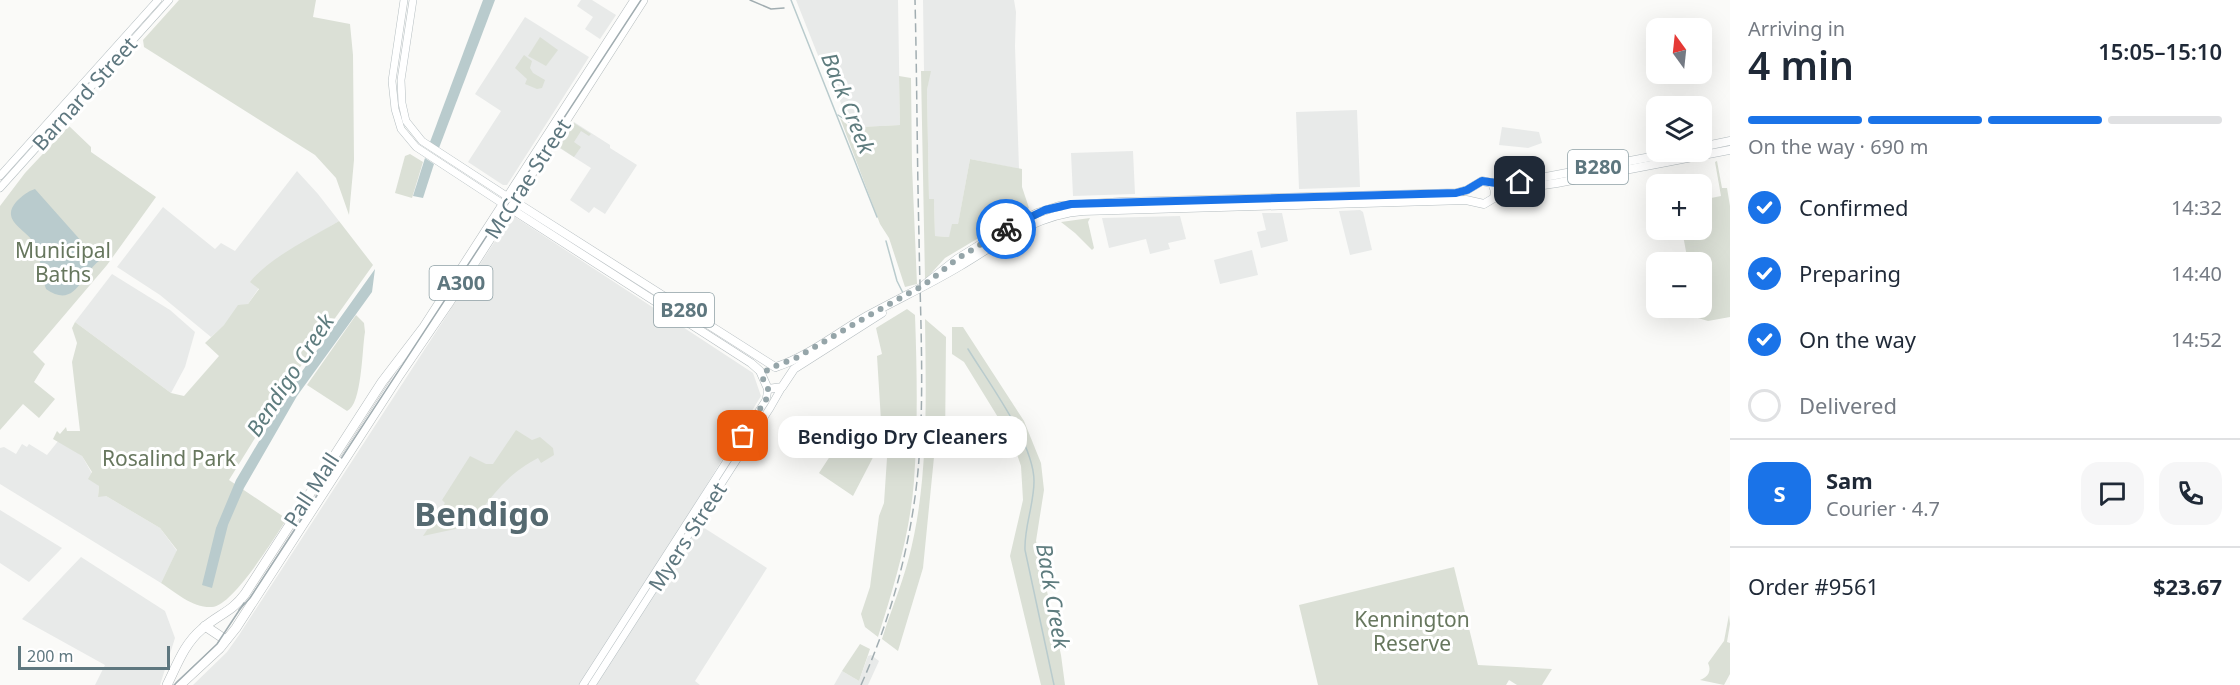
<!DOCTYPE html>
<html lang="en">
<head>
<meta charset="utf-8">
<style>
  :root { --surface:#fff; --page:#f6f6f7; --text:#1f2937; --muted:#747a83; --line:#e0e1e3; --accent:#1a73e8 }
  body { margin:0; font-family:"Noto Sans",sans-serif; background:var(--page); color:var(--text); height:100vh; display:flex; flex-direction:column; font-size:22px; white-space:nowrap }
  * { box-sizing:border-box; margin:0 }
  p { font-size:20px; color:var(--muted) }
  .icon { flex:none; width:33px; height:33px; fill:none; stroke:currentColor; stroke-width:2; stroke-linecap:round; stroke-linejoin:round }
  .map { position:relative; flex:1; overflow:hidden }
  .side { display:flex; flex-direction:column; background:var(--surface); width:510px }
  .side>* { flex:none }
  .needle { width:39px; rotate:345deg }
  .fabs { position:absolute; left:1646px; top:18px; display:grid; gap:12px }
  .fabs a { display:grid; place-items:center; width:66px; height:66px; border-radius:12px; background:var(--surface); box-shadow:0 6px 24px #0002; font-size:30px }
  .scale { position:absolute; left:18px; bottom:15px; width:152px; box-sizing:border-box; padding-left:6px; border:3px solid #5e777f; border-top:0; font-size:16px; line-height:21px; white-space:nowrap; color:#5e777f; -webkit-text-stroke:4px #fff; paint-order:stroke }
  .pin { position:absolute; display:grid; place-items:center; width:51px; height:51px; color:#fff; margin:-26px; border-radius:12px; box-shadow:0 3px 9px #0006 }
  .courier { position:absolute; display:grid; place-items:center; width:60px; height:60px; margin:-30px; border:4px solid #1a73e8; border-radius:50%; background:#fff; color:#222; box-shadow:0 2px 8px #0007 }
  .bubble { position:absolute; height:42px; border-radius:18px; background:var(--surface); box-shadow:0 6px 24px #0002; font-size:20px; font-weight:600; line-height:42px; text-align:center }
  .summary em { font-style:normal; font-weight:600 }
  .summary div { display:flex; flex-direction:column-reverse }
  .summary { display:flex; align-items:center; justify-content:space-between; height:102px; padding:0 18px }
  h1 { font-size:39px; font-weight:600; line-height:45px }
  .bar { display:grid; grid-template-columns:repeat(4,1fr); gap:9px 6px; align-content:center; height:72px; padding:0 18px }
  .bar i { height:8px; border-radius:4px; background:var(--line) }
  .bar .selected { background:var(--accent) }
  .bar p { grid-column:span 4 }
  .line { display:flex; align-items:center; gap:15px; padding:0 18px; border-top:2px solid var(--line) }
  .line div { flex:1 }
  .round { display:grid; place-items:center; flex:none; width:63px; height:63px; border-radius:18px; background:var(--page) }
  ol { padding:0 18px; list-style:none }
  li { display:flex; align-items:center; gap:18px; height:66px }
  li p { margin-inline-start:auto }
  li .icon { padding:6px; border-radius:50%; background:var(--accent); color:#fff; stroke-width:4 }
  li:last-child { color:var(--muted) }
  li i { width:33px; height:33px; border:3px solid var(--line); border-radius:50% }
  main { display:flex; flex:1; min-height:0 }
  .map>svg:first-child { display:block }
  .built { fill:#e8eae9 }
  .green { fill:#dbe0d6 }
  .water { fill:#b9cbcd }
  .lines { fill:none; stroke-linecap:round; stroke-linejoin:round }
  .stream { stroke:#b9cbcd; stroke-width:1.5 }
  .secondary-casing { stroke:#b5bec1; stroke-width:8 }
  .primary-casing { stroke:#b4bcbf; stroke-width:9 }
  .highway-casing { stroke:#b4bbbd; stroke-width:10 }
  .secondary { stroke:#fff; stroke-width:7 }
  .primary { stroke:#fff; stroke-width:8 }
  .highway { stroke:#fff; stroke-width:9 }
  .tram { stroke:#a1adb1; stroke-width:1.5 }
  .rail { stroke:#a1adb1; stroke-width:1.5; stroke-dasharray:9 4.5; stroke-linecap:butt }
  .done { stroke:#95a5a9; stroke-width:6; stroke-dasharray:0 10.8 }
  .route { stroke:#1a73e8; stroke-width:8 }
  .labels { text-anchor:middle; stroke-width:6; stroke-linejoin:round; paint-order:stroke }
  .shield { fill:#fff; stroke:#8ea0a5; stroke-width:1.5 }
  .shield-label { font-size:20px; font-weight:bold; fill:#5e777f }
  .street-label { font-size:21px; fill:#5e777f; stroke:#fff }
  .park-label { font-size:21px; fill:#67775e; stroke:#fff }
  .water-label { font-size:22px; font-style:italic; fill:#5e7c7e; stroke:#fff }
  .town-label { font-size:33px; font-weight:bold; fill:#556970; stroke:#fff }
</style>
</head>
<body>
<main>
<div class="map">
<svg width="1730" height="685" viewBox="0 0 1730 685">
  <rect width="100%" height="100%" fill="#fafaf8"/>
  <!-- built -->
  <g class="built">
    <path d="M 581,0 L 592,0 L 616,15 L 600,39 L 585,29 L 593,17 L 577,6 Z"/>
    <path d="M 796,0 L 898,0 L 900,125 L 860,127 L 845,113 L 826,67 L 823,68 Z"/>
    <path d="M 923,0 L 1014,0 L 1016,12 L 1015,46 L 1019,169 L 970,159 L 958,225 L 949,237 L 935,236 L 934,200 L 929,199 L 927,90 L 930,72 L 924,71 Z"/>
    <path d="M 525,17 L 589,57 L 507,185 L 503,185 L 468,162 L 501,111 L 475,94 Z"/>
    <path d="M 1357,110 L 1360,187 L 1299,189 L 1296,112 Z"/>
    <path d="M 574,122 L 610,145 L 610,148 L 637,165 L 605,214 L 594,207 L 589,213 L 570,200 L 591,168 L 558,147 Z"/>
    <path d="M 1502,127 L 1539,132 L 1542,143 L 1528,148 L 1499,145 Z"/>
    <path d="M 1133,151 L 1135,194 L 1073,196 L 1071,153 Z"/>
    <path d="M 297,171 L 318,194 L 339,221 L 280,257 L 248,304 L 211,337 L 160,295 L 117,267 L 163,207 L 215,249 L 221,243 L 235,251 Z"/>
    <path d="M 1360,210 L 1363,212 L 1372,250 L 1350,255 L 1339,211 Z"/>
    <path d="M 1262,213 L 1282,213 L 1288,241 L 1261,248 L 1257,232 L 1266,230 Z"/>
    <path d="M 512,215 L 753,373 L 761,396 L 687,517 L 767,568 L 695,681 L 700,685 L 193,685 L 227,652 L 239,635 Z"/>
    <path d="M 1180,216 L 1186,239 L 1168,243 L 1170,249 L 1150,254 L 1146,239 L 1109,248 L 1102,218 Z"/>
    <path d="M 1252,250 L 1258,275 L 1220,284 L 1214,260 Z"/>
    <path d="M 112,274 L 170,310 L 195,332 L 185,367 L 171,393 L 75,322 Z"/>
    <path d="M 59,440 L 82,456 L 99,486 L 98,496 L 106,496 L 160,528 L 177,551 L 161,583 L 0,484 L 0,448 L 4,447 L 16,454 L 22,444 L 27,447 L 29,444 L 47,455 Z"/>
    <path d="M 0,510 L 62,548 L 29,582 L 0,563 Z"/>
    <path d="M 81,557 L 165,611 L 175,638 L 160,685 L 95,685 L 105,665 L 22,619 Z"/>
    <path d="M 871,655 L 879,661 L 868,685 L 834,685 L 842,671 L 859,681 L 868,656 Z"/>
  </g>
  <!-- green -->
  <g class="green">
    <path d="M 179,0 L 316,0 L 313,17 L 350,24 L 353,55 L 354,160 L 349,215 L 336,178 L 315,155 L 144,47 L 143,40 Z"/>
    <path d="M 540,37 L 558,50 L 546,66 L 528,56 Z"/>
    <path d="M 524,55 L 532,61 L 530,68 L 533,73 L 545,80 L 542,88 L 537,89 L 525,84 L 527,79 L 515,68 Z"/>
    <path d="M 921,71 L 931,71 L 927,90 L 929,199 L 934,199 L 935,236 L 949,237 L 952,224 L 958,224 L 970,159 L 1022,169 L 1022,187 L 1029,208 L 945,258 L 925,280 Z"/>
    <path d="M 899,76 L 911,78 L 912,166 L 917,284 L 905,287 L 889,238 L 880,224 L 840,118 L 854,131 L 857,131 L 860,127 L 900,125 Z"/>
    <path d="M 574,123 L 591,134 L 589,136 L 581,131 L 574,142 L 581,147 L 574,157 L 559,147 Z"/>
    <path d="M 69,126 L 91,147 L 91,152 L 156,197 L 107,265 L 33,352 L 45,364 L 34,382 L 55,399 L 39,418 L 23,404 L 0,430 L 0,206 L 25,173 Z"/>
    <path d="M 410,154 L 423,162 L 412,198 L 395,193 L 405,156 Z"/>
    <path d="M 1717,161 L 1722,188 L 1727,188 L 1730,206 L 1730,317 L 1708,321 L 1698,318 L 1696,308 L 1701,308 L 1701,262 L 1688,262 L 1682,230 L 1701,230 L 1701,200 L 1721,196 L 1715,162 Z"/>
    <path d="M 1090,218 L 1088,222 L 1094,248 L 1092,250 L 1075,233 L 1061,222 Z"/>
    <path d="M 339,221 L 373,265 L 293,377 L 229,480 L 287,519 C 274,538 233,606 212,607 C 193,608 176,593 161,583 L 177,550 L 160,528 L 106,496 L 98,497 L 99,486 L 88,479 L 92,472 L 82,456 L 53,439 L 57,431 L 60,434 L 66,427 L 67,431 L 80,431 L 72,362 L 77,343 L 72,328 L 75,322 L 171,393 L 184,396 L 219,356 L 205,343 L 224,325 L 238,305 L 248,304 L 259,289 L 250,282 C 270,257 311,238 339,221 Z"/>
    <path d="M 907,309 L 915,315 C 917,370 918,426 914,481 C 910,534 894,586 878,637 L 865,627 L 861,614 L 870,587 L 879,516 L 884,503 L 887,458 L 883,438 L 853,496 L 819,473 L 853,421 L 872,435 L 882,437 L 877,356 L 882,354 L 876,328 Z"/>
    <path d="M 356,315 L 364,323 L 365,332 C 362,349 362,405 347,411 L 307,385 Z"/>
    <path d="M 925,319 L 946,337 L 945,446 L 935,447 L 923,568 L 898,651 L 882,639 C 890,613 901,587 908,561 C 929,483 926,399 925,319 Z"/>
    <path d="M 952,327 L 963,327 L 1024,421 L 1041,463 L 1044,490 L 1036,541 L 1061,655 L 1065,685 L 1041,685 L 1010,556 L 1023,500 L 1021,466 L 1012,440 L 964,362 L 952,354 Z"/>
    <path d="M 516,430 L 532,440 L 540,437 L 553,448 L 554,455 L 541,463 L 538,458 C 504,476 492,497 469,526 L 423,536 L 445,503 L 442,500 L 470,456 L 486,464 L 493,464 Z"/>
    <path d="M 1454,567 L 1478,665 L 1552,669 L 1542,685 L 1517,685 L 1509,680 L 1506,685 L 1318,685 L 1299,605 Z"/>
    <path d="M 1729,615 L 1730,624 L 1727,642 L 1730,643 L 1730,674 L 1724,685 L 1700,680 C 1708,677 1712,671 1708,663 L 1724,641 Z"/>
    <path d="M 860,644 L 870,649 L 859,681 L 842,671 Z"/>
  </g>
  <!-- water -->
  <g class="water">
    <path d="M 483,0 L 495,0 L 439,148 L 430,142 Z"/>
    <path d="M 425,158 L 434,164 L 423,198 L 413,196 Z"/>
    <path d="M 35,189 L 99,261 C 81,274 76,310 46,289 C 41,275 41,256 34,243 C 26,229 0,221 16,202 C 22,196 28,191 35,189 Z"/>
    <path d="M 375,269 L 372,292 L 297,396 L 244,488 L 228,525 L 212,588 L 202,585 L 216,528 L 236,480 L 293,384 Z"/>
  </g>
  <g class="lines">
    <!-- stream -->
    <g class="stream">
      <path d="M 791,0 L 877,217"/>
      <path d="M 838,115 L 859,129"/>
      <path d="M 886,241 L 897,281 L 903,293"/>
      <path d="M 968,349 C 988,382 1034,443 1034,481 C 1034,505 1024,527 1025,550 L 1054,685"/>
    </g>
    <defs>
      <g id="secondary">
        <path d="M 404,0 L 392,81 L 395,109 L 401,129 L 416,147 L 503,204"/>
        <path d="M 413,0 L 401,80 L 402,103 L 406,121 L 422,141 L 508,197"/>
        <path d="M 0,176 L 158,0"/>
        <path d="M 0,188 L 169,0"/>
        <path d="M 583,685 L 766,400 L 768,389"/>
        <path d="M 592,685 L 770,408 L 782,387"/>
      </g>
      <g id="primary">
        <path d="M 1701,147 L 1730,141"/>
        <path d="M 1492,183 L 1508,184 L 1677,152"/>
        <path d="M 1494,198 L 1511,190 L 1557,183 L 1730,150"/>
        <path d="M 514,201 L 775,367"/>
        <path d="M 510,208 L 751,363 L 760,371 L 768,389 L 782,387 L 794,369 L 882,313"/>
        <path d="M 776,367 C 809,356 837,333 867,316 C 898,299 930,284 960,266 C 998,243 1037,214 1083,211 L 1466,200 L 1484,204 L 1494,198 L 1495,191 L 1492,183 L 1482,181 L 1467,190 L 1456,193 L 1120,202 L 1059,206 L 1037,213 L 1007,228 L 957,259 L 924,285"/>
      </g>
      <g id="highway">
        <path d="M 205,626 L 226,640"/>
        <path d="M 167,685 C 177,665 184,644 202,629 C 217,615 232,612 245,594 L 382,382 L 424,327 L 635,0"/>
        <path d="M 180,685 L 220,648 L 236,628 L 398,377 L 448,304 L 643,0"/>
      </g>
    </defs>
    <!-- secondary casing -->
    <use href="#secondary" class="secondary-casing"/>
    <!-- primary casing -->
    <use href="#primary" class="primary-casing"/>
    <!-- highway casing -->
    <use href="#highway" class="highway-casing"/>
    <!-- secondary -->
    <use href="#secondary" class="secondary"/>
    <!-- primary -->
    <use href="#primary" class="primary"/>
    <!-- highway -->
    <use href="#highway" class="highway"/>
    <!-- tram -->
    <g class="tram">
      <path d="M 750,0 L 771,9 L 784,8"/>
      <path d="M 239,610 L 250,598 L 641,0"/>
      <path d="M 174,685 L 217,644 L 244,603"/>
    </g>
    <!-- rail -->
    <path class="rail" d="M 861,685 C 891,618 911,545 918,471 C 925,394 920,314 919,236 C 917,157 917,79 915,0"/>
  </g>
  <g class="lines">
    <!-- done -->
    <path class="done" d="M 743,436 L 767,398 L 768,389 L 762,377 L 768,369 L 796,358 L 868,316 L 924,285 L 957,259 L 1006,229"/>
    <!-- route -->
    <path class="route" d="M 1006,229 L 1045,210 L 1071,204 L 1456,193 L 1467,190 L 1482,181 L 1503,184 L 1520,182"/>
  </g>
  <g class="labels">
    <!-- shield labels -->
    <g class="shield">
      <rect x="1568" y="150" width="60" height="34" rx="4.5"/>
      <rect x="429.5" y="266" width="63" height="34" rx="4.5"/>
      <rect x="654" y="293" width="60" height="34" rx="4.5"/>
    </g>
    <g class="shield-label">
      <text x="1598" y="174">B280</text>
      <text x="461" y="290">A300</text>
      <text x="684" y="317">B280</text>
    </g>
    <!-- street labels -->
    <g class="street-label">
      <text transform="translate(85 94) rotate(-48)" y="7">Barnard Street</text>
      <text transform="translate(528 179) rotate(-57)" y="7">McCrae Street</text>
      <text transform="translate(312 490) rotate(-57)" y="7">Pall Mall</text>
      <text transform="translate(688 537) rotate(-57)" y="7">Myers Street</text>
    </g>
    <!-- park labels -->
    <g class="park-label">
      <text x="63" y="258">Municipal<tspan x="63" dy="24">Baths</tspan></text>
      <text x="169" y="466">Rosalind Park</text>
      <text x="1412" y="627">Kennington<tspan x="1412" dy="24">Reserve</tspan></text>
    </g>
    <!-- water labels -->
    <g class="water-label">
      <text transform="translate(848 103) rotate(68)" y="8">Back Creek</text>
      <text transform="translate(290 375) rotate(-57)" y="8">Bendigo Creek</text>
      <text transform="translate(1053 596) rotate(80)" y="8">Back Creek</text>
    </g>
    <!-- town labels -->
    <g class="town-label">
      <text x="482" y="526">Bendigo</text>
    </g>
  </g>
</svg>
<div class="fabs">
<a><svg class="needle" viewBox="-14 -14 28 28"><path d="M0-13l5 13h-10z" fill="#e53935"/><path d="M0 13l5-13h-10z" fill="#747a83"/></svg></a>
<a><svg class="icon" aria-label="layers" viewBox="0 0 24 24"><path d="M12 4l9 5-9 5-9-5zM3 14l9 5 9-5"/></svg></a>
<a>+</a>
<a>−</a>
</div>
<div class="scale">200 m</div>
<div class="pin" style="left:743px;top:436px;background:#ea580c"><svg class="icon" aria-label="bag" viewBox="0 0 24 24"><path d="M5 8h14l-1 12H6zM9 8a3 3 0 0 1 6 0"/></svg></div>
<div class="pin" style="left:1520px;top:182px;background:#1f2937"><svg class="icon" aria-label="home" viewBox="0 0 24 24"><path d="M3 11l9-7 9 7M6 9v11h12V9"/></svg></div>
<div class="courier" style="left:1006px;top:229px"><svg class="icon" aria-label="bike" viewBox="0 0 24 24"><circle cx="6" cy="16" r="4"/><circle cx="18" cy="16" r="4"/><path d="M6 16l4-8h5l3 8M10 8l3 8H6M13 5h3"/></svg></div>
<div class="bubble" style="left:778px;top:416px;width:249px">Bendigo Dry Cleaners</div>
</div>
<section class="side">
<div class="summary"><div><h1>4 min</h1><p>Arriving in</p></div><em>15:05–15:10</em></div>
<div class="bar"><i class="selected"></i><i class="selected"></i><i class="selected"></i><i></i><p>On the way · 690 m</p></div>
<ol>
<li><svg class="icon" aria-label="check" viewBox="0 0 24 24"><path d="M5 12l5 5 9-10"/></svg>Confirmed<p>14:32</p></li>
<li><svg class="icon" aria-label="check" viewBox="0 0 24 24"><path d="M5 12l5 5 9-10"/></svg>Preparing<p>14:40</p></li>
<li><svg class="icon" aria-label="check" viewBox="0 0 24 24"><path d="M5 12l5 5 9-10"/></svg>On the way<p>14:52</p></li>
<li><i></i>Delivered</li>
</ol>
<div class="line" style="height:108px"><b class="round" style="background:var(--accent);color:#fff">S</b><div><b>Sam</b><p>Courier · 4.7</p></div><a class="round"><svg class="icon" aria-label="chat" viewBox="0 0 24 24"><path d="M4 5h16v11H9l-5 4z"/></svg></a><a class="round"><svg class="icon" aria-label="phone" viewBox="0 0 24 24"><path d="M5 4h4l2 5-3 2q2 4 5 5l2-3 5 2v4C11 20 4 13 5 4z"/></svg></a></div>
<div class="line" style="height:78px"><div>Order #9561</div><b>$23.67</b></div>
</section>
</main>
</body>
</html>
